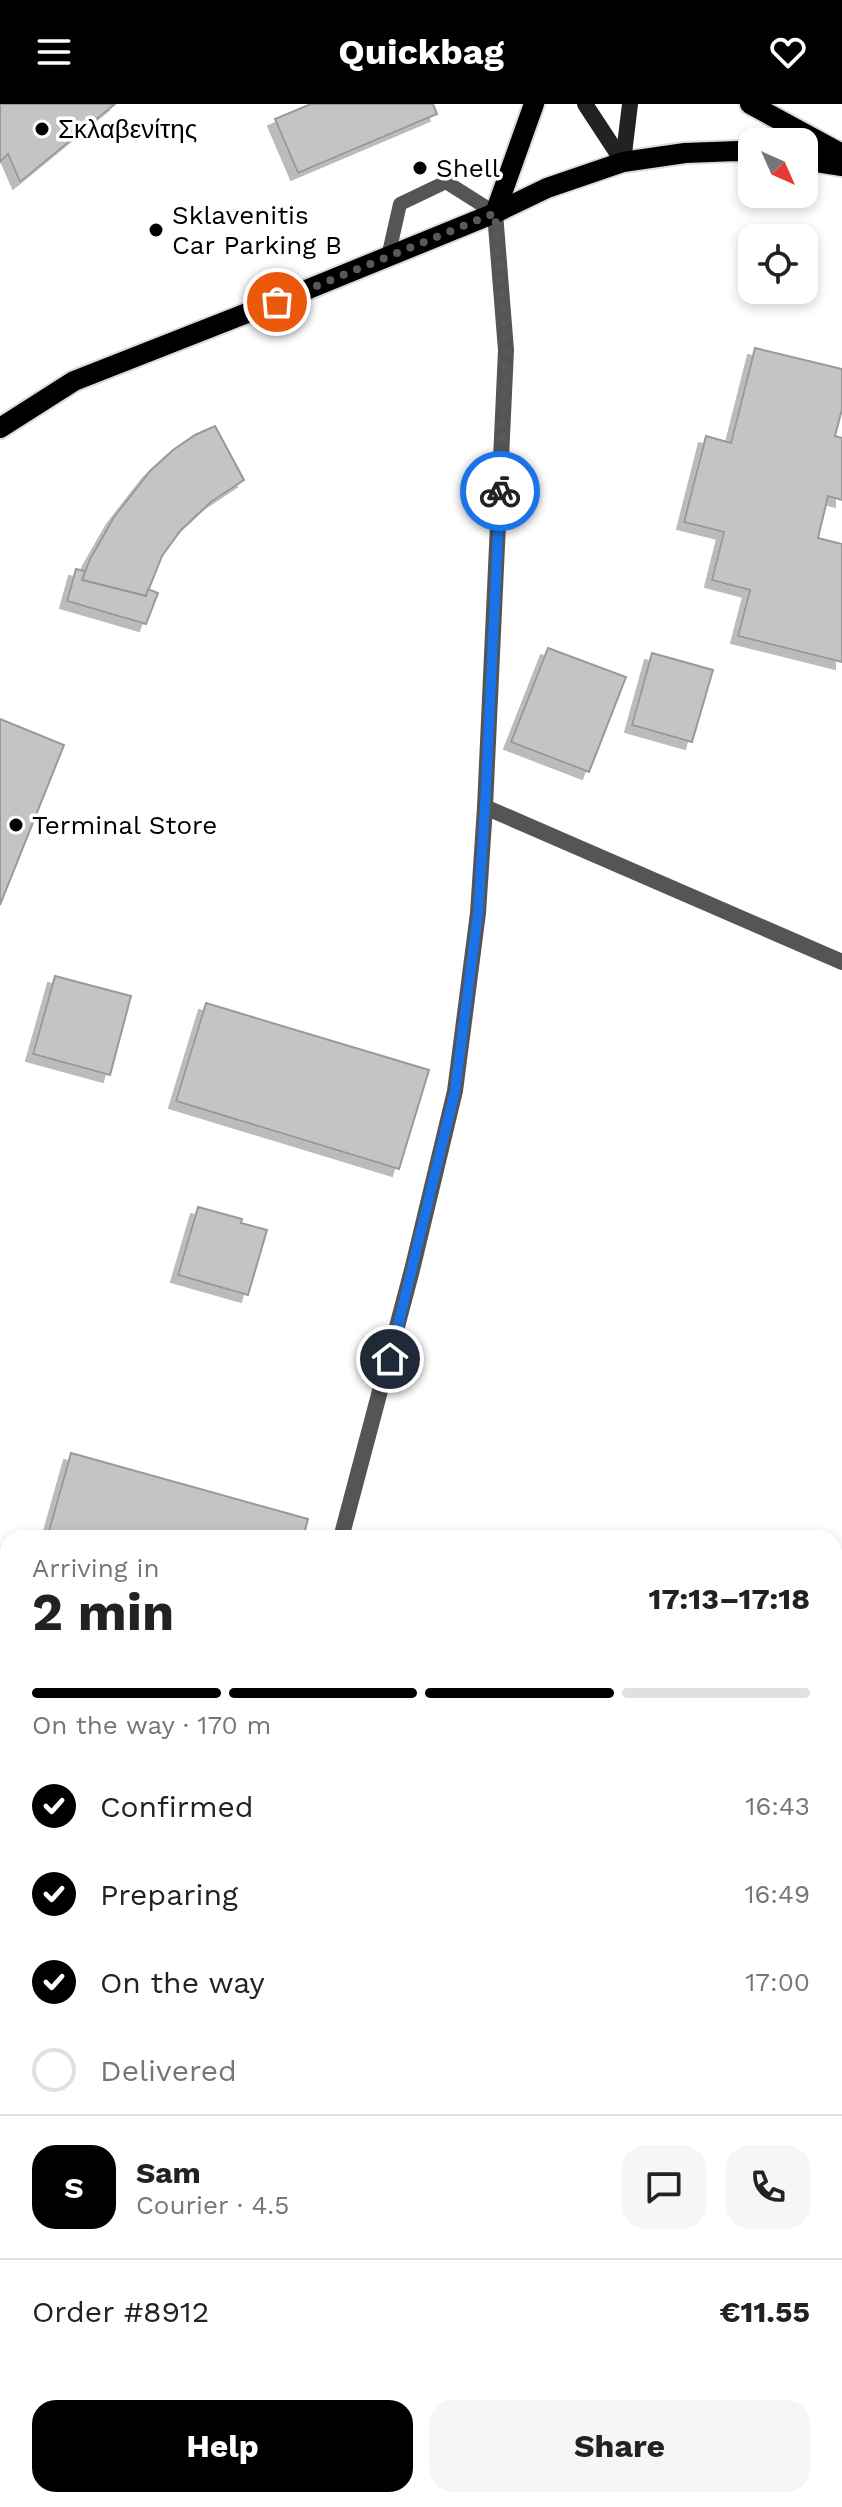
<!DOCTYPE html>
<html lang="en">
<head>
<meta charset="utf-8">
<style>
  :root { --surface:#fff; --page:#f6f6f6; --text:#222; --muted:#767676; --line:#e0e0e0; --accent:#000 }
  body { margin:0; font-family:"Work Sans",sans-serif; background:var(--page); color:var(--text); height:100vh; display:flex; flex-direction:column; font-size:30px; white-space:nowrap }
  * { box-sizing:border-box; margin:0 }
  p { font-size:26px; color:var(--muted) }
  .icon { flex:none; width:44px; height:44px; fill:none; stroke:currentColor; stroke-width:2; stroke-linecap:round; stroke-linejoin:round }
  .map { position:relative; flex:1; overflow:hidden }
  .side { position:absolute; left:0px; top:1426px; width:842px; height:978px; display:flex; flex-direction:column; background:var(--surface); border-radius:24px 24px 0 0; box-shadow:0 4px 12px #0003 }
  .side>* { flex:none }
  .needle { width:52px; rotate:135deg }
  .tools { position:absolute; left:738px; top:24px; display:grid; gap:16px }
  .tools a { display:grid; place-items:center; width:80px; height:80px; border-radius:16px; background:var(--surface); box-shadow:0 4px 12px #0003; font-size:40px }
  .pin { position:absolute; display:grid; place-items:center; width:68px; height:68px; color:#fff; margin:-34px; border:4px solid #fff; border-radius:50%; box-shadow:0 2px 8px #0007 }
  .courier { position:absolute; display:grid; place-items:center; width:80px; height:80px; margin:-40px; border:6px solid #1a73e8; border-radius:50%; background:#fff; color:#222; box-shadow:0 2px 10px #0007 }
  .summary em { font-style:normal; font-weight:700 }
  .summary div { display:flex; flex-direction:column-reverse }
  .summary { display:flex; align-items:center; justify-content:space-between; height:136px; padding:0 32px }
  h1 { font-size:52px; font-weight:700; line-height:60px }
  .bar { display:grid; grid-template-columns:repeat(4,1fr); gap:12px 8px; align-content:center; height:96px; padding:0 32px }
  .bar i { height:10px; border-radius:6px; background:var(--line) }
  .bar .current { background:var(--accent) }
  .bar p { grid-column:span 4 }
  .line { display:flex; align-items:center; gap:20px; padding:0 32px; border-top:2px solid var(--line) }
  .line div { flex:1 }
  .round { display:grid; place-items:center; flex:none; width:84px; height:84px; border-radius:24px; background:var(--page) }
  ol { padding:0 32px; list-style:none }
  li { display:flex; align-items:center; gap:24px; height:88px }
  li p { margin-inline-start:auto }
  li .icon { padding:8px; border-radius:50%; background:var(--accent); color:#fff; stroke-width:4 }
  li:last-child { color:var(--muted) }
  li i { width:44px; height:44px; border:4px solid var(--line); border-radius:50% }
  .cta { display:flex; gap:16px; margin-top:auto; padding:16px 32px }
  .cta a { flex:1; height:92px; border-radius:24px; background:var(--accent); color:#fff; font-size:32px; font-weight:700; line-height:92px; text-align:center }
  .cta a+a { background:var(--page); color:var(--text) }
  header { display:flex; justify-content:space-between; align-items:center; height:104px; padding:0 32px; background:var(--accent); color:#fff; font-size:36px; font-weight:700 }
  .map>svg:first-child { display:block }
  .building { fill:#c4c4c4; stroke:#999; stroke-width:2; filter:url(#shadow) }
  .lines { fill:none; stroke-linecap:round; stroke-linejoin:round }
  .primary-casing { stroke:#dbdbdb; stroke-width:24 }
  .service { stroke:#555; stroke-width:14 }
  .minor { stroke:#555; stroke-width:16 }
  .secondary { stroke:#222; stroke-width:16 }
  .primary { stroke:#000; stroke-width:20 }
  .done { stroke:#595959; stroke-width:8; stroke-dasharray:0 14.4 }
  .route { stroke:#1a73e8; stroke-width:10 }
  .poi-dot { fill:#000; stroke:#fff; stroke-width:3 }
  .labels { text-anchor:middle; stroke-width:7; stroke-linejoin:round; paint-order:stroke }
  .poi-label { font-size:26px; fill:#000; stroke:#fff; text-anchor:start }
</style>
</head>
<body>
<header><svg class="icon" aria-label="menu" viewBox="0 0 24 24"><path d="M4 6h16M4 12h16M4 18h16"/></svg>Quickbag<svg class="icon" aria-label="heart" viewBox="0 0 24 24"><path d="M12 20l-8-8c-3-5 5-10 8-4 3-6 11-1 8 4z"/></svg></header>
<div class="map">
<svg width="842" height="2403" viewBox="0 0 842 2403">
  <defs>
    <filter id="shadow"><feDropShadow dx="-7" dy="7" stdDeviation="0" flood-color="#0004"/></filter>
  </defs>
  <rect width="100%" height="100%" fill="#fff"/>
  <!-- building -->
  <g class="building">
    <path d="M 0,0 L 115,0 L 20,78 L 8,50 L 0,58 Z"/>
    <path d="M 311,0 L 433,0 L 437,10 L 298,69 L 275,15 Z"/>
    <path d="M 755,244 L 842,265 L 842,305 L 835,332 L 842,334 L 842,396 L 828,392 L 818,434 L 842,440 L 842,558 L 738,532 L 750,486 L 712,476 L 724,428 L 684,418 L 706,332 L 731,339 Z"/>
    <path d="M 215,322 L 244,376 L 211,398 L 181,426 L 162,452 L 146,492 L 82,476 L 90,455 L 114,413 L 150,367 L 173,346 L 195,331 Z"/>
    <path d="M 76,465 L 85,467 L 82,476 L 146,492 L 148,485 L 158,489 L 146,520 L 67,497 Z"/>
    <path d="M 548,544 L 626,573 L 589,668 L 511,638 Z"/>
    <path d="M 652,549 L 713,566 L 692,638 L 632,621 Z"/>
    <path d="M 0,615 L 64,641 L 0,801 Z"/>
    <path d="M 55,872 L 131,892 L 110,971 L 33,950 Z"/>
    <path d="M 206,899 L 429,966 L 399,1065 L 176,997 Z"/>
    <path d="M 198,1103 L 242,1115 L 241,1119 L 267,1126 L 248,1191 L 178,1171 Z"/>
    <path d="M 71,1349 L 308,1415 L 303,1434 L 47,1434 Z"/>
    <path d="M 0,1511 L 8,1513 L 8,1604 L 0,1602 Z"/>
    <path d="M 8,1907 L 8,1967 L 0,1964 L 0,1928 Z"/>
    <path d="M 8,2003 L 8,2075 L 0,2069 L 0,2014 Z"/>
  </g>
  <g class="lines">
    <defs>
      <g id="primary">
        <path d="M 750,0 L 842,50"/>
        <path d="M 804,56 L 842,62"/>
        <path d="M 495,109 L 534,0"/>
        <path d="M 0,324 L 74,277 L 306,186 L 495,109 L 547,84 L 623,58 L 685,49 L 738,47 L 752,49"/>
      </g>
    </defs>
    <!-- primary casing -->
    <use href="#primary" class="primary-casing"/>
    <!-- service -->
    <path class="service" d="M 388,153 L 400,100 L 446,78 L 495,109"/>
    <!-- minor -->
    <g class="minor">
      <path d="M 485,703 L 842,858"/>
      <path d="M 341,1434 L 412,1166 L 455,987 L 478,809 L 485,703 L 506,246 L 495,109"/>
      <path d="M 24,2403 L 25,2396"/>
    </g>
    <!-- secondary -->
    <g class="secondary">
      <path d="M 585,0 L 623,58"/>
      <path d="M 623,58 L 630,0"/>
    </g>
    <!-- primary -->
    <use href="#primary" class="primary"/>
  </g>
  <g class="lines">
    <!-- done -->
    <path class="done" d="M 277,198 L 495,109 L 506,246 L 500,387"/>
    <!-- route -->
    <path class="route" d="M 390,1255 L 455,987 L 478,809 L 485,703 L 500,387"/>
  </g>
  <!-- markers -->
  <g class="poi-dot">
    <circle cx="42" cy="25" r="8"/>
    <circle cx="420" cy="64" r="8"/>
    <circle cx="156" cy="126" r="8"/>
    <circle cx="16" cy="721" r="8"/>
  </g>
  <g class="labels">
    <!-- poi labels -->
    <g class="poi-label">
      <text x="58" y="34">Σκλαβενίτης</text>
      <text x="436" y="73">Shell</text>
      <text x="172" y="120">Sklavenitis<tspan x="172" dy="30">Car Parking B</tspan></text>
      <text x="32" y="730">Terminal Store</text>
    </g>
  </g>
</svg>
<div class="tools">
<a><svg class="needle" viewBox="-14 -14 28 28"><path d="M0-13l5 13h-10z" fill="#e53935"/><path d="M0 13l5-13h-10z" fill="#767676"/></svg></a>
<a><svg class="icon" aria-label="locate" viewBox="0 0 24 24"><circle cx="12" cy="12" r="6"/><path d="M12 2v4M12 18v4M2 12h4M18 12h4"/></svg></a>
</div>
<div class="pin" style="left:277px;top:198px;background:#ea580c"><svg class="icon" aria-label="bag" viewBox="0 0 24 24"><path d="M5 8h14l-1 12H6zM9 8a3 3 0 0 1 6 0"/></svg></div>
<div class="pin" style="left:390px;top:1255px;background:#1f2937"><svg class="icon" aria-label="home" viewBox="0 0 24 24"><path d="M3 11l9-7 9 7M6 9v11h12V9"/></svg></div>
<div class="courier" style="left:500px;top:387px"><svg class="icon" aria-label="bike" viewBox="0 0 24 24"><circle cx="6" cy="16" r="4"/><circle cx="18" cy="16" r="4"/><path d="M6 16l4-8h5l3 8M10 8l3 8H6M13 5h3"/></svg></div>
<section class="side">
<div class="summary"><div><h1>2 min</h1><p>Arriving in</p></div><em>17:13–17:18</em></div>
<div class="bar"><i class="current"></i><i class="current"></i><i class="current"></i><i></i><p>On the way · 170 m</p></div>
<ol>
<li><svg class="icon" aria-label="check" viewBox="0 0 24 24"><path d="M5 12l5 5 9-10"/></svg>Confirmed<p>16:43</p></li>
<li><svg class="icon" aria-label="check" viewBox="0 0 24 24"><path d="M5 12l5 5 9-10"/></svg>Preparing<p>16:49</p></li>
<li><svg class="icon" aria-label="check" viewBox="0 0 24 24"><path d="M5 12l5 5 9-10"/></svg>On the way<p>17:00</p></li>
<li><i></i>Delivered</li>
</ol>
<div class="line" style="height:144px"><b class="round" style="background:var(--accent);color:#fff">S</b><div><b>Sam</b><p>Courier · 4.5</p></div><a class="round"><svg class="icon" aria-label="chat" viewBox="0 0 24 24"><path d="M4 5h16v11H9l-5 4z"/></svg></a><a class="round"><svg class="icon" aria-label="phone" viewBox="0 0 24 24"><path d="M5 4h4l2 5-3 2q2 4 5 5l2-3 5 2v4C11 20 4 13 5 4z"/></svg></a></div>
<div class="line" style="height:104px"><div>Order #8912</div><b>€11.55</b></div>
<div class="cta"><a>Help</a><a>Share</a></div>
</section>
</div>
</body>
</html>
